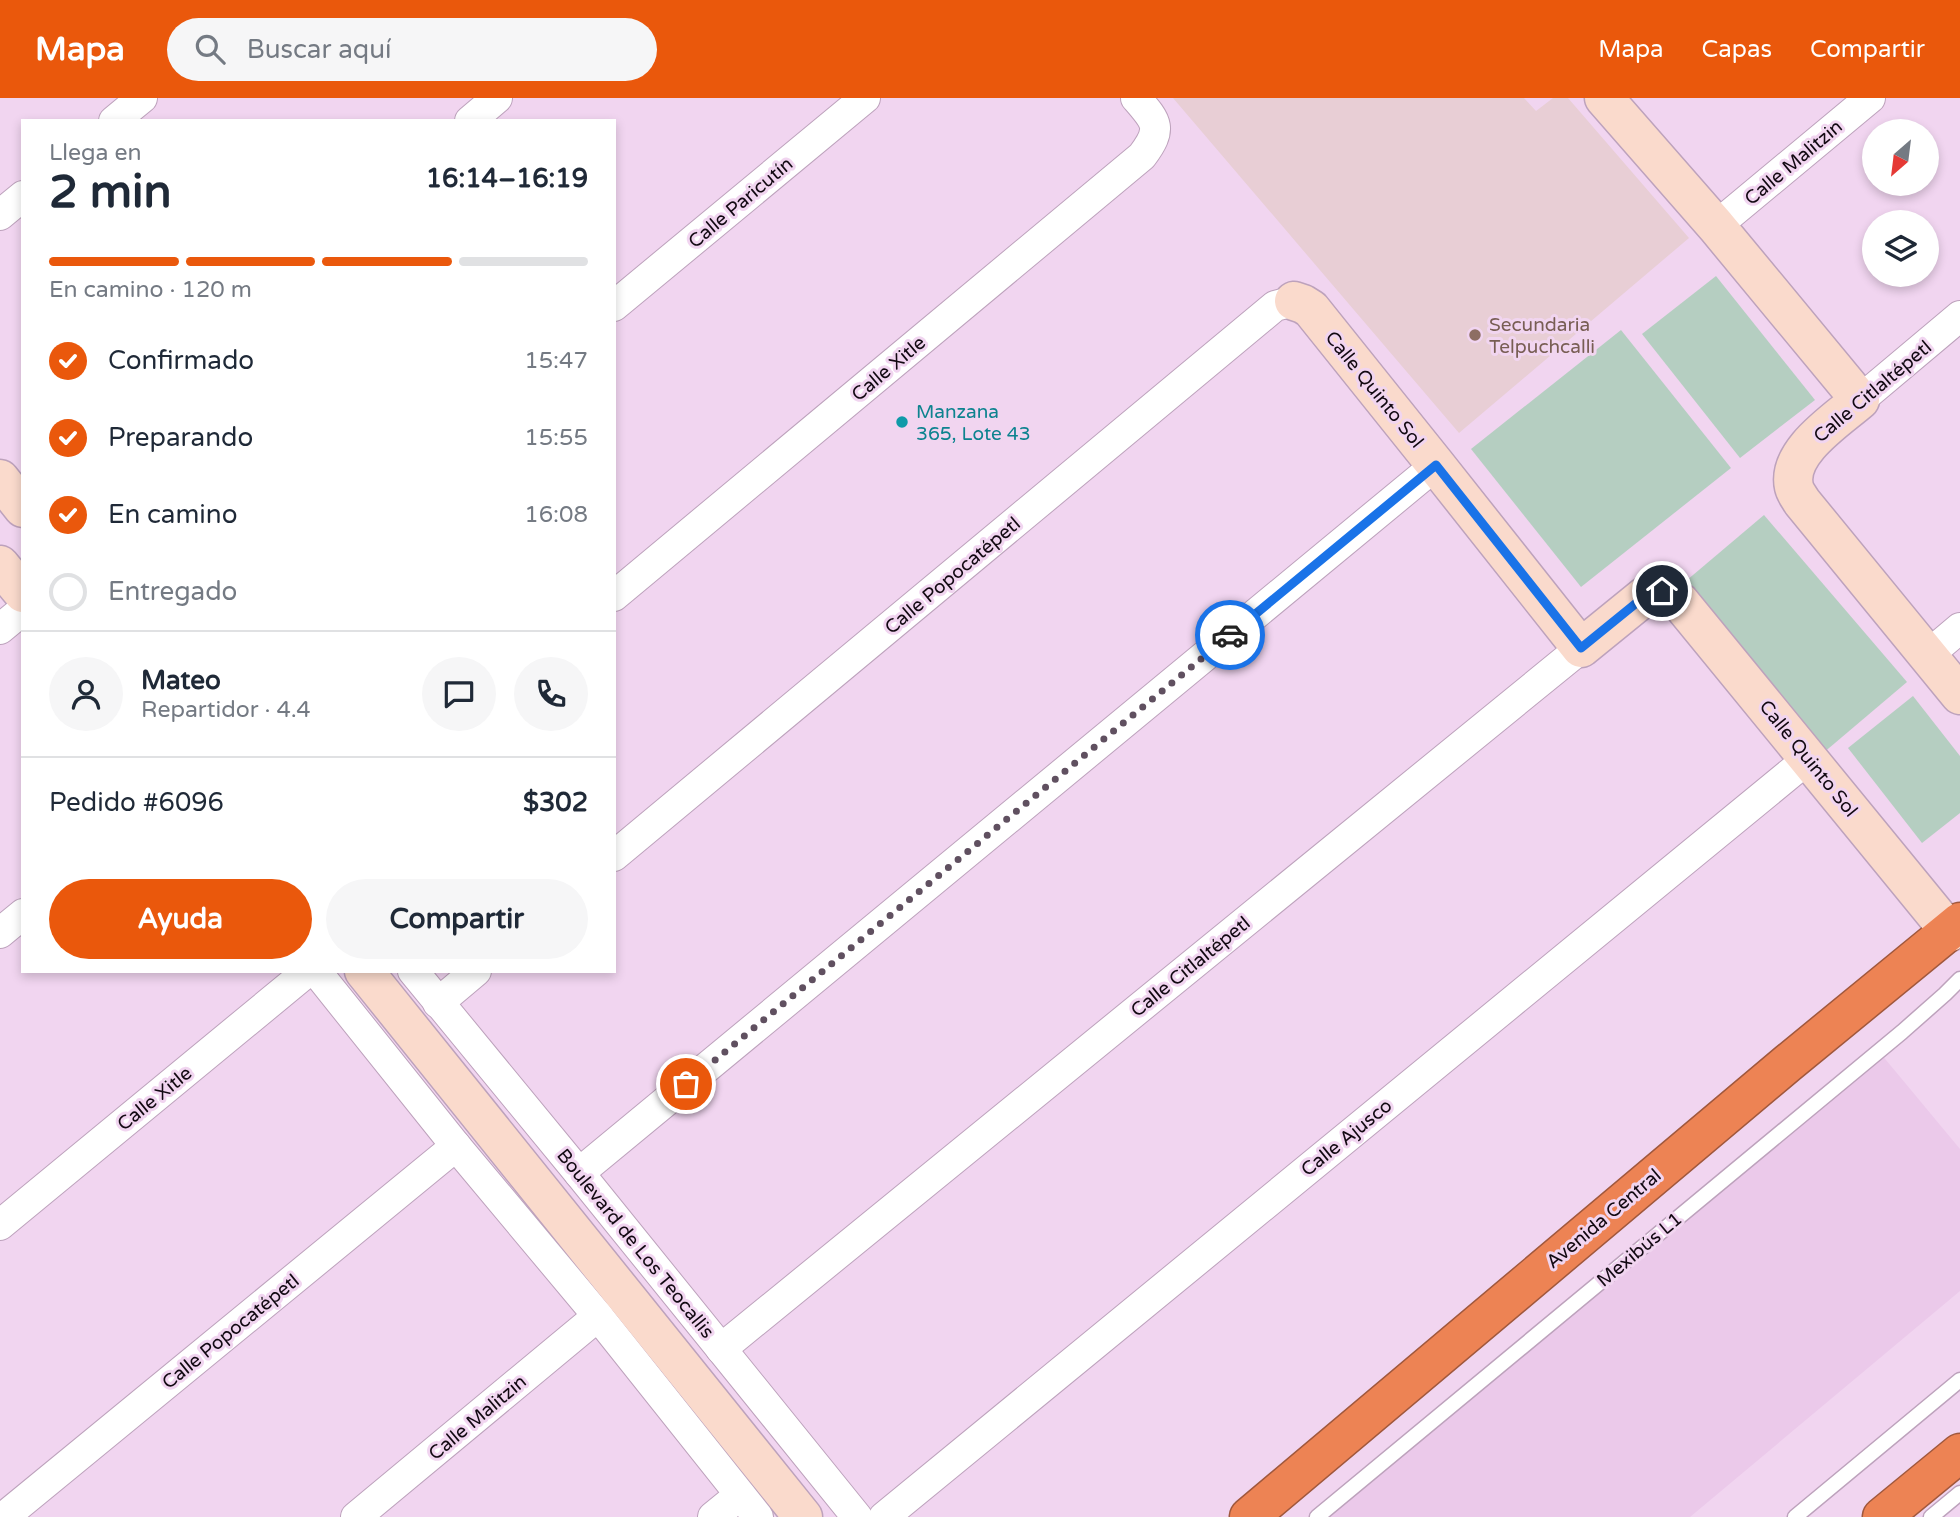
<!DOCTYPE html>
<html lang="es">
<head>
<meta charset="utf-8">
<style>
  :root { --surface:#fff; --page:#f6f6f7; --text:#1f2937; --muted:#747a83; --line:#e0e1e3; --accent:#ea580c }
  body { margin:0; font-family:"Varela Round",sans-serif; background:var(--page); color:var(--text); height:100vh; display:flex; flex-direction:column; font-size:26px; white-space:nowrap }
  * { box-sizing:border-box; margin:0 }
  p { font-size:23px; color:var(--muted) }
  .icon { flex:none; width:38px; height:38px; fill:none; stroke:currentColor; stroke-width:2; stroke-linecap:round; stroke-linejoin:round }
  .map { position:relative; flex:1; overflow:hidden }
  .drawer { position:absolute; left:21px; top:21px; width:595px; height:854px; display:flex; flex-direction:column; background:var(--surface); border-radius:0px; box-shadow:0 4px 10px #0003 }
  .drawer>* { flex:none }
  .needle { width:46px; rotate:208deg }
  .tools { position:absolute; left:1862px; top:21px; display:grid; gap:14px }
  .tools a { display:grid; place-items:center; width:77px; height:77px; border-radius:50%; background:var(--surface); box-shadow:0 4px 10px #0003; font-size:35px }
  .pin { position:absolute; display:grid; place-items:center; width:60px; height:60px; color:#fff; margin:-30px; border:4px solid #fff; border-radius:50%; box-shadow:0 2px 7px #0007 }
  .courier { position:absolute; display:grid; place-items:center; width:70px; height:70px; margin:-35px; border:5px solid #1a73e8; border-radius:50%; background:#fff; color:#222; box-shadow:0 2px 9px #0007 }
  .summary em { font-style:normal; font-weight:700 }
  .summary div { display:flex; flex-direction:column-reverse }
  .summary { display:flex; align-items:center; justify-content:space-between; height:119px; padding:0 28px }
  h1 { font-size:46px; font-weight:700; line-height:52px }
  .bar { display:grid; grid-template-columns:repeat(4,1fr); gap:10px 7px; align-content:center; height:84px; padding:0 28px }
  .bar i { height:9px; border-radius:5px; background:var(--line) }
  .bar .active { background:var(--accent) }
  .bar p { grid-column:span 4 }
  .line { display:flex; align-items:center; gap:18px; padding:0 28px; border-top:2px solid var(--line) }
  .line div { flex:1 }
  .round { display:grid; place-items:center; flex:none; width:74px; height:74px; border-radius:37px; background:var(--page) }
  ol { padding:0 28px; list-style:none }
  li { display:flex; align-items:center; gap:21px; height:77px }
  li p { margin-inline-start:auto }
  li .icon { padding:7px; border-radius:50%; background:var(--accent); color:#fff; stroke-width:4 }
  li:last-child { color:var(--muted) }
  li i { width:38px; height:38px; border:4px solid var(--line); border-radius:50% }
  .cta { display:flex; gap:14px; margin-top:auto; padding:14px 28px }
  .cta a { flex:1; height:80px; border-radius:42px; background:var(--accent); color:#fff; font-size:28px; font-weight:700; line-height:80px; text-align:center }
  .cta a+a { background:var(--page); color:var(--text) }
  header { display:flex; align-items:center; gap:42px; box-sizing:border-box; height:98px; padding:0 35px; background:var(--accent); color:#fff }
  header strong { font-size:33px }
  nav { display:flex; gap:38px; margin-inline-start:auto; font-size:24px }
  .search { width:490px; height:63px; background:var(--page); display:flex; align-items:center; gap:18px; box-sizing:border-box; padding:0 24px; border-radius:38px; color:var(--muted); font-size:26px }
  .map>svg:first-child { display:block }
  .built { fill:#ebc9ea }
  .education { fill:#e8ced5 }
  .green { fill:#b5cec1 }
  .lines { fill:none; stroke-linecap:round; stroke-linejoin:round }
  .lane-casing { stroke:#bda2bc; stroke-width:17 }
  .street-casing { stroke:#bda2bc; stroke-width:32 }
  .secondary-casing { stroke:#bda2bc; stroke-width:41 }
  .highway-casing { stroke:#a0583d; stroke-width:41 }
  .lane { stroke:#fff; stroke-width:14 }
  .street { stroke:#fff; stroke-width:30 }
  .secondary { stroke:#fadacc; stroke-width:38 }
  .highway { stroke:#ed8354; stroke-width:38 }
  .done { stroke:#605060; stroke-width:7; stroke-dasharray:0 12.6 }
  .route { stroke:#1a73e8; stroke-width:9 }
  .education-dot { fill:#8d6e63; stroke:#f1d5f0; stroke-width:2.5 }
  .culture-dot { fill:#0f9aa8; stroke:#f1d5f0; stroke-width:2.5 }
  .labels { text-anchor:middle; stroke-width:6; stroke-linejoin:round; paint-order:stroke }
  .street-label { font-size:19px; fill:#120912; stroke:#f1d5f0 }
  .education-label { font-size:19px; fill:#785e54; stroke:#f1d5f0; text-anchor:start }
  .culture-label { font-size:19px; fill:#0d838f; stroke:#f1d5f0; text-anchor:start }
</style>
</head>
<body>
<header>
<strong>Mapa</strong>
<div class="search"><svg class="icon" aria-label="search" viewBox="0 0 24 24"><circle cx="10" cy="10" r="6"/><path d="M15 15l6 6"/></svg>Buscar aquí</div>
<nav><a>Mapa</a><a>Capas</a><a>Compartir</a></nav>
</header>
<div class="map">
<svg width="1960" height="1419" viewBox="0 0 1960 1419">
  <rect width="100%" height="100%" fill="#f1d5f0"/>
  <!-- built -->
  <path class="built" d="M 1881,956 L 1960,1051 L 1960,1193 L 1690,1419 L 1324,1419 Z"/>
  <!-- education -->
  <path class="education" d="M 1173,0 L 1524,0 L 1536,13 L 1553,0 L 1568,0 L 1689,140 L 1459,335 Z"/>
  <!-- green -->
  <g class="green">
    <path d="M 1716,178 L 1815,302 L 1740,360 L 1642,236 Z"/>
    <path d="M 1621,232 L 1731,370 L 1581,489 L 1471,351 Z"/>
    <path d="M 1764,417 L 1907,584 L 1822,656 L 1680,488 Z"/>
    <path d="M 1913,598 L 1960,658 L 1960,715 L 1922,745 L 1848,650 Z"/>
  </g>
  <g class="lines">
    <defs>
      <g id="lane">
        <path d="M 1317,1419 L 1902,934 L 1945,896 L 1960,881"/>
        <path d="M 1795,1419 L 1960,1282"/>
        <path d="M 1931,1419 L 1960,1395"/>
      </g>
      <g id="street">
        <path d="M 114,23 L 142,0"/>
        <path d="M 470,23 L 497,0"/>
        <path d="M 0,117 L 23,98"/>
        <path d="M 1716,128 L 1870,0"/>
        <path d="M 614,208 L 865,0"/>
        <path d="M 1860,302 L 1960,218"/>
        <path d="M 614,498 L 1142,58 C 1163,30 1157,24 1136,0"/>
        <path d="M 0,531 L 23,512"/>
        <path d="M 1928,557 L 1960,530"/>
        <path d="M 614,758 L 1275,208 L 1294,203"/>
        <path d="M 0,835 L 23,816"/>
        <path d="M 316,873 L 456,1048 L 598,1218 L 758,1419"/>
        <path d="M 413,873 L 579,1075 L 857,1419"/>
        <path d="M 438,905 L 476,873"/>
        <path d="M 579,1075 L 1436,367"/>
        <path d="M 0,1127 L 308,873"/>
        <path d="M 721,1251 L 1581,550"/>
        <path d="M 4,1419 L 456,1048"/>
        <path d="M 356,1419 L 598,1218"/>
        <path d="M 713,1419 L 740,1397"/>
        <path d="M 884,1419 L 1809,660"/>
      </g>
      <g id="secondary">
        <path d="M 1604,0 L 1716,128 L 1860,302 C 1837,322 1786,354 1794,389 C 1795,394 1799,399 1802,404 L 1960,597"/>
        <path d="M 1294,203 L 1303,206 L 1311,211 L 1436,367 L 1581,550 L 1645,498 C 1659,489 1668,495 1680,504 L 1950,834"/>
        <path d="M 0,381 L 23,410"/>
        <path d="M 0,467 L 23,495"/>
        <path d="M 364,873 L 803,1419"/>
      </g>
      <g id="highway">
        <path d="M 1249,1419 L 1788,965 L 1960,824"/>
        <path d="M 1882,1419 L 1960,1355"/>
      </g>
    </defs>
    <!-- lane casing -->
    <use href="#lane" class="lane-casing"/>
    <!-- street casing -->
    <use href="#street" class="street-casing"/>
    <!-- secondary casing -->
    <use href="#secondary" class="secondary-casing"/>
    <!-- highway casing -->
    <use href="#highway" class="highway-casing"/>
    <!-- lane -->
    <use href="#lane" class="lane"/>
    <!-- street -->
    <use href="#street" class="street"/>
    <!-- secondary -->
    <use href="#secondary" class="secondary"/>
    <!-- highway -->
    <use href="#highway" class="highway"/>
  </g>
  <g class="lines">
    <!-- done -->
    <path class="done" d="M 686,986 L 1230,537"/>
    <!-- route -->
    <path class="route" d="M 1230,537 L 1436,367 L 1581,550 L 1645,498 L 1653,493 L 1662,493"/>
  </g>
  <!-- markers -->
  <circle class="education-dot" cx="1475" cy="237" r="7"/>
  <circle class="culture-dot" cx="902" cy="324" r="7"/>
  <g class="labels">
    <!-- street labels -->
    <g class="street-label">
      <text transform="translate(1793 64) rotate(-40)" y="7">Calle Malitzin</text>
      <text transform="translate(740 104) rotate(-40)" y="7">Calle Paricutín</text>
      <text transform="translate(888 270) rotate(-40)" y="7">Calle Xitle</text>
      <text transform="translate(1375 291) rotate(51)" y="7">Calle Quinto Sol</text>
      <text transform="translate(1872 293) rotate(-40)" y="7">Calle Citlaltépetl</text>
      <text transform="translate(952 477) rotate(-40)" y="7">Calle Popocatépetl</text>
      <text transform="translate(1809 660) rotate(51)" y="7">Calle Quinto Sol</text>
      <text transform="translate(1190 868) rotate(-39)" y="7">Calle Citlaltépetl</text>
      <text transform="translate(154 1000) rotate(-39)" y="7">Calle Xitle</text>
      <text transform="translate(1346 1039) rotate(-39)" y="7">Calle Ajusco</text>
      <text transform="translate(1603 1120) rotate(-40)" y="7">Avenida Central</text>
      <text transform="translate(636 1145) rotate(51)" y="7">Boulevard de Los Teocallis</text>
      <text transform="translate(1639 1151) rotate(-40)" y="7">Mexibús L1</text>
      <text transform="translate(230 1233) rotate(-39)" y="7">Calle Popocatépetl</text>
      <text transform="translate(477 1319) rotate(-40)" y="7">Calle Malitzin</text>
    </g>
    <!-- education labels -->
    <g class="education-label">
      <text x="1489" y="233">Secundaria<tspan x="1489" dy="22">Telpuchcalli</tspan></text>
    </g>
    <!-- culture labels -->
    <g class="culture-label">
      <text x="916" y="320">Manzana<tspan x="916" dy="22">365, Lote 43</tspan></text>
    </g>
  </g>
</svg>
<div class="tools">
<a><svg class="needle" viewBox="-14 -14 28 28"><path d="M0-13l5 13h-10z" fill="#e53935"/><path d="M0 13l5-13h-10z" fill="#747a83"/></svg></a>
<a><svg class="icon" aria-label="layers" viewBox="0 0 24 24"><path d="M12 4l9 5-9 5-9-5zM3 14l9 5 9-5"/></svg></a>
</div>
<div class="pin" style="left:686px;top:986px;background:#ea580c"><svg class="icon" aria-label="bag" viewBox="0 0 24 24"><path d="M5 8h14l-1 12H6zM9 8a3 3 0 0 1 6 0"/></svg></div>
<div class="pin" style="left:1662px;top:493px;background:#1f2937"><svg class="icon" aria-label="home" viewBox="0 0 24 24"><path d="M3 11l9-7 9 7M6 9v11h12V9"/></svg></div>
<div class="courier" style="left:1230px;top:537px"><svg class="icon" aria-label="car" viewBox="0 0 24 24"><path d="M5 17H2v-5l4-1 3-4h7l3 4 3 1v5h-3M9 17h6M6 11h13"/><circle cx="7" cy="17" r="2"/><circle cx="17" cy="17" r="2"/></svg></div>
<section class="drawer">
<div class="summary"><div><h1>2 min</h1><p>Llega en</p></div><em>16:14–16:19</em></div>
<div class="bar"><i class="active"></i><i class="active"></i><i class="active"></i><i></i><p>En camino · 120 m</p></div>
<ol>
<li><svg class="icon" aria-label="check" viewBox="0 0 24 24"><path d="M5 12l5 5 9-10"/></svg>Confirmado<p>15:47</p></li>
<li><svg class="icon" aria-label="check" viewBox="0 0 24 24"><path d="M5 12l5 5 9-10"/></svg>Preparando<p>15:55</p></li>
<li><svg class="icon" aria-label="check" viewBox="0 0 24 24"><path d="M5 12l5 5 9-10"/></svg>En camino<p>16:08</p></li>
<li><i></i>Entregado</li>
</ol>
<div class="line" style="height:126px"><a class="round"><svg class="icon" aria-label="person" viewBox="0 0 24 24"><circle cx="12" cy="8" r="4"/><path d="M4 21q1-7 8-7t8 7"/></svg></a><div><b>Mateo</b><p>Repartidor · 4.4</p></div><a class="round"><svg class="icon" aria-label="chat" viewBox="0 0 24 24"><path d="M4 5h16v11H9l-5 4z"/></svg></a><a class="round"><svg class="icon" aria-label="phone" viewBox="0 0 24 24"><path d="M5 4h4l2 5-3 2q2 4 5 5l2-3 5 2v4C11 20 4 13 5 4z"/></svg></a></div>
<div class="line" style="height:91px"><div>Pedido #6096</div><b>$302</b></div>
<div class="cta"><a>Ayuda</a><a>Compartir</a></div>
</section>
</div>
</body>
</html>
